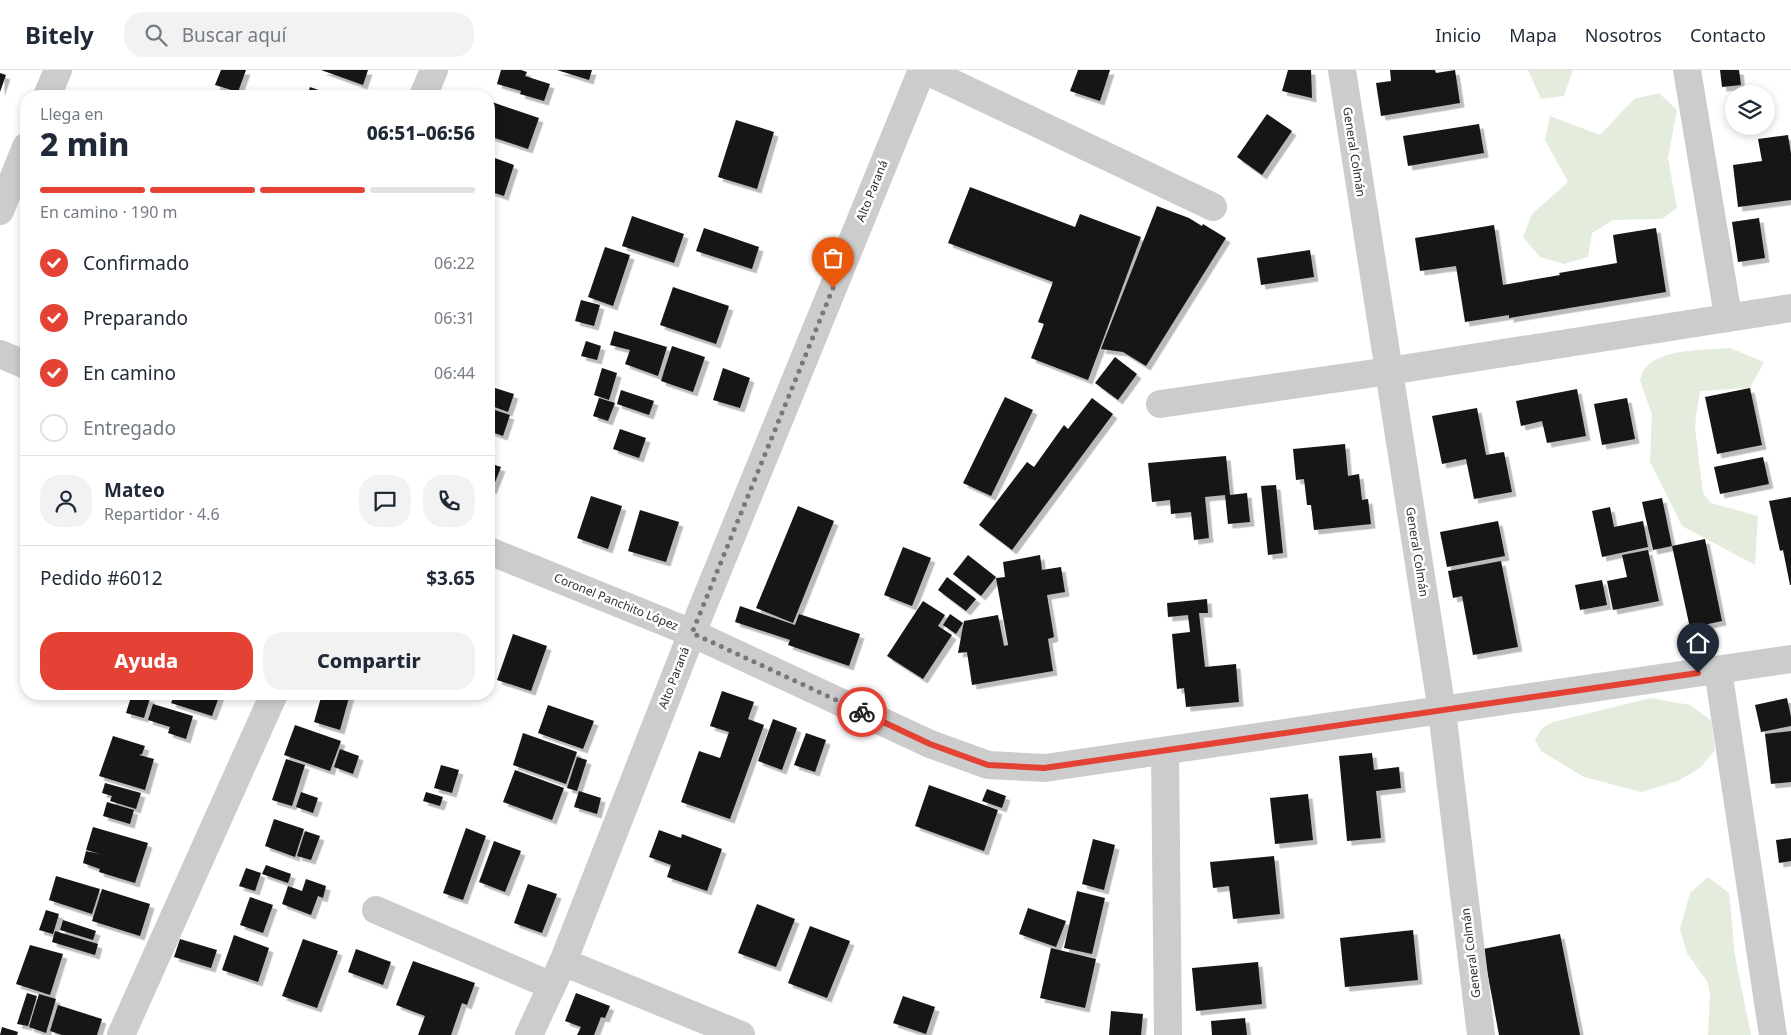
<!DOCTYPE html>
<html lang="es">
<head>
<meta charset="utf-8">
<style>
  :root { --surface:#fff; --page:#f2f2f3; --text:#1f2937; --muted:#747a83; --line:#e0e1e3; --accent:#e34235 }
  body { margin:0; font-family:"Noto Sans",sans-serif; background:var(--page); color:var(--text); height:100vh; display:flex; flex-direction:column; font-size:19px; white-space:nowrap }
  * { box-sizing:border-box; margin:0 }
  p { font-size:16px; color:var(--muted) }
  .icon { flex:none; width:28px; height:28px; fill:none; stroke:currentColor; stroke-width:2; stroke-linecap:round; stroke-linejoin:round }
  .map { position:relative; flex:1; overflow:hidden }
  .panel { position:absolute; left:20px; top:20px; width:475px; height:610px; display:flex; flex-direction:column; background:var(--surface); border-radius:20px; box-shadow:0 2px 8px #0003 }
  .panel>* { flex:none }
  .buttons { position:absolute; left:1725px; top:15px; display:grid; gap:10px }
  .buttons a { display:grid; place-items:center; width:50px; height:50px; border-radius:50%; background:var(--surface); box-shadow:0 2px 8px #0003; font-size:25px }
  .pin { position:absolute; display:grid; place-items:center; width:42px; height:42px; color:#fff; margin:-51px -21px; border-radius:50% 50% 50% 0; rotate:-45deg; box-shadow:0 0 5px #0007 }
  .pin .icon { rotate:45deg }
  .courier { position:absolute; display:grid; place-items:center; width:50px; height:50px; margin:-25px; border:4px solid #e34235; border-radius:50%; background:#fff; color:#222; box-shadow:0 1px 6px #0007 }
  .overview em { font-style:normal; font-weight:800 }
  .overview div { display:flex; flex-direction:column-reverse }
  .overview { display:flex; align-items:center; justify-content:space-between; height:85px; padding:0 20px }
  h1 { font-size:32px; font-weight:800; line-height:38px }
  .bar { display:grid; grid-template-columns:repeat(4,1fr); gap:8px 5px; align-content:center; height:60px; padding:0 20px }
  .bar i { height:6px; border-radius:4px; background:var(--line) }
  .bar .selected { background:var(--accent) }
  .bar p { grid-column:span 4 }
  .line { display:flex; align-items:center; gap:12px; padding:0 20px; border-top:1px solid var(--line) }
  .line div { flex:1 }
  .round { display:grid; place-items:center; flex:none; width:52px; height:52px; border-radius:20px; background:var(--page) }
  ol { padding:0 20px; list-style:none }
  li { display:flex; align-items:center; gap:15px; height:55px }
  li p { margin-inline-start:auto }
  li .icon { padding:5px; border-radius:50%; background:var(--accent); color:#fff; stroke-width:4 }
  li:last-child { color:var(--muted) }
  li i { width:28px; height:28px; border:2px solid var(--line); border-radius:50% }
  .action { display:flex; gap:10px; margin-top:auto; padding:10px 20px }
  .action a { flex:1; height:58px; border-radius:20px; background:var(--accent); color:#fff; font-size:20px; font-weight:800; line-height:58px; text-align:center }
  .action a+a { background:var(--page); color:var(--text) }
  header { display:flex; align-items:center; gap:30px; box-sizing:border-box; height:70px; padding:0 25px; background:var(--surface); border-bottom:1px solid var(--line) }
  header strong { font-size:24px }
  nav { display:flex; gap:28px; margin-inline-start:auto; font-size:18px }
  .search { width:350px; height:45px; background:var(--page); display:flex; align-items:center; gap:12px; box-sizing:border-box; padding:0 18px; border-radius:20px; color:var(--muted); font-size:19px }
  .map>svg:first-child { display:block }
  .green { fill:#e3ecdd }
  .building { fill:#161616; filter:url(#shadow) }
  .lines { fill:none; stroke-linecap:round; stroke-linejoin:round }
  .minor { stroke:#ccc; stroke-width:28 }
  .done { stroke:#787878; stroke-width:5; stroke-dasharray:0 9 }
  .route { stroke:#e34235; stroke-width:6 }
  .labels { text-anchor:middle; stroke-width:5; stroke-linejoin:round; paint-order:stroke }
  .street-label { font-size:12px; fill:#2f2f2f; stroke:#fff }
</style>
</head>
<body>
<header>
<strong>Bitely</strong>
<div class="search"><svg class="icon" aria-label="search" viewBox="0 0 24 24"><circle cx="10" cy="10" r="6"/><path d="M15 15l6 6"/></svg>Buscar aquí</div>
<nav><a>Inicio</a><a>Mapa</a><a>Nosotros</a><a>Contacto</a></nav>
</header>
<div class="map">
<svg width="1791" height="965" viewBox="0 0 1791 965">
  <defs>
    <filter id="shadow"><feDropShadow dx="4.5" dy="4.5" stdDeviation="0" flood-color="#0004"/></filter>
  </defs>
  <rect width="100%" height="100%" fill="#fff"/>
  <!-- green -->
  <g class="green">
    <path d="M 1528,0 L 1573,0 L 1564,26 L 1541,29 Z"/>
    <path d="M 1659,23 L 1677,40 L 1668,88 L 1677,138 L 1662,149 L 1613,150 L 1592,163 L 1588,187 L 1564,194 L 1540,187 L 1523,167 L 1532,144 L 1568,112 L 1545,70 L 1550,46 L 1600,65 L 1634,29 Z"/>
    <path d="M 1730,278 L 1764,292 L 1750,318 L 1700,321 L 1696,346 L 1695,358 L 1703,423 L 1711,433 L 1758,446 L 1755,495 L 1682,456 L 1650,392 L 1652,344 L 1640,311 C 1641,307 1642,303 1644,300 C 1658,278 1707,280 1730,278 Z"/>
    <path d="M 1651,628 L 1690,635 L 1711,650 L 1715,680 L 1700,698 L 1678,711 L 1641,722 L 1584,707 L 1541,681 L 1535,670 L 1542,658 L 1553,652 Z"/>
    <path d="M 1708,807 L 1729,823 L 1735,886 L 1751,965 L 1708,965 L 1710,925 L 1708,913 L 1687,883 L 1680,859 L 1690,823 Z"/>
  </g>
  <!-- building -->
  <g class="building">
    <path d="M 221,0 L 246,0 L 238,22 L 215,15 Z"/>
    <path d="M 321,0 L 368,0 L 363,15 Z"/>
    <path d="M 501,0 L 521,0 L 527,2 L 525,6 L 550,14 L 544,31 L 520,24 L 521,21 L 497,14 Z"/>
    <path d="M 557,0 L 592,0 L 589,10 Z"/>
    <path d="M 1078,0 L 1110,0 L 1100,31 L 1070,21 Z"/>
    <path d="M 1288,0 L 1311,0 L 1312,28 L 1282,21 Z"/>
    <path d="M 1390,0 L 1435,0 L 1436,3 L 1455,0 L 1460,33 L 1381,46 L 1376,13 L 1391,11 Z"/>
    <path d="M 1720,0 L 1739,0 L 1741,15 L 1722,17 Z"/>
    <path d="M 0,3 L 6,5 L 0,22 Z"/>
    <path d="M 310,17 L 336,26 L 307,26 Z"/>
    <path d="M 489,31 L 539,48 L 528,79 L 489,66 Z"/>
    <path d="M 1267,44 L 1292,61 L 1262,105 L 1237,87 Z"/>
    <path d="M 736,50 L 774,62 L 757,119 L 718,107 Z"/>
    <path d="M 1479,54 L 1484,83 L 1408,96 L 1403,66 Z"/>
    <path d="M 1788,65 L 1791,84 L 1791,130 L 1738,137 L 1733,95 L 1762,91 L 1758,69 Z"/>
    <path d="M 489,86 L 514,95 L 504,126 L 489,121 Z"/>
    <path d="M 970,117 L 1075,157 L 1080,144 L 1141,167 L 1088,310 L 1031,288 L 1044,254 L 1038,252 L 1053,212 L 948,173 Z"/>
    <path d="M 1157,136 L 1189,148 L 1202,156 L 1203,154 L 1226,168 L 1146,296 L 1123,282 L 1101,279 Z"/>
    <path d="M 632,146 L 684,164 L 674,193 L 622,176 Z"/>
    <path d="M 1759,148 L 1765,188 L 1738,192 L 1732,152 Z"/>
    <path d="M 1494,155 L 1503,215 L 1560,205 L 1559,203 L 1617,193 L 1613,165 L 1656,158 L 1666,222 L 1509,248 L 1509,245 L 1465,252 L 1456,196 L 1420,201 L 1415,168 Z"/>
    <path d="M 704,158 L 759,177 L 752,199 L 696,181 Z"/>
    <path d="M 605,177 L 630,185 L 613,236 L 588,227 Z"/>
    <path d="M 1310,180 L 1314,207 L 1261,215 L 1257,188 Z"/>
    <path d="M 673,217 L 729,236 L 716,274 L 660,255 Z"/>
    <path d="M 581,230 L 600,235 L 594,256 L 575,251 Z"/>
    <path d="M 614,261 L 667,277 L 658,306 L 625,294 L 630,280 L 610,275 Z"/>
    <path d="M 586,271 L 601,276 L 597,290 L 581,286 Z"/>
    <path d="M 672,276 L 705,287 L 693,322 L 661,311 Z"/>
    <path d="M 1115,287 L 1137,304 L 1118,330 L 1095,313 Z"/>
    <path d="M 602,298 L 617,303 L 609,330 L 594,325 Z"/>
    <path d="M 723,298 L 750,308 L 740,338 L 713,330 Z"/>
    <path d="M 495,318 L 514,324 L 508,342 L 489,335 Z"/>
    <path d="M 1750,318 L 1762,375 L 1717,384 L 1705,327 Z"/>
    <path d="M 1577,319 L 1586,366 L 1547,373 L 1542,351 L 1521,356 L 1516,331 Z"/>
    <path d="M 621,320 L 654,331 L 649,345 L 617,334 Z"/>
    <path d="M 1005,327 L 1033,340 L 991,426 L 963,413 Z"/>
    <path d="M 599,328 L 615,333 L 608,351 L 593,346 Z"/>
    <path d="M 1092,328 L 1113,344 L 1012,480 L 979,455 L 1027,392 L 1034,397 L 1064,355 L 1068,359 Z"/>
    <path d="M 1627,328 L 1635,369 L 1602,375 L 1594,334 Z"/>
    <path d="M 489,338 L 510,345 L 503,366 L 489,361 Z"/>
    <path d="M 1477,338 L 1486,385 L 1504,382 L 1512,422 L 1474,429 L 1466,389 L 1442,394 L 1432,346 Z"/>
    <path d="M 620,359 L 646,368 L 639,388 L 613,379 Z"/>
    <path d="M 1345,374 L 1348,406 L 1359,404 L 1362,430 L 1368,429 L 1371,454 L 1314,460 L 1311,435 L 1307,435 L 1304,409 L 1296,410 L 1293,379 Z"/>
    <path d="M 1226,386 L 1230,425 L 1247,423 L 1250,452 L 1228,454 L 1225,425 L 1205,427 L 1209,468 L 1194,470 L 1191,442 L 1171,444 L 1170,430 L 1152,432 L 1148,393 Z"/>
    <path d="M 1763,387 L 1769,414 L 1720,424 L 1714,397 Z"/>
    <path d="M 489,393 L 501,397 L 492,420 L 489,418 Z"/>
    <path d="M 1276,415 L 1283,483 L 1268,485 L 1261,416 Z"/>
    <path d="M 591,426 L 622,436 L 608,479 L 577,468 Z"/>
    <path d="M 1791,427 L 1791,515 L 1790,515 L 1783,480 L 1780,481 L 1769,431 Z"/>
    <path d="M 1662,428 L 1672,476 L 1653,480 L 1642,432 Z"/>
    <path d="M 798,436 L 834,451 L 793,553 L 756,538 Z"/>
    <path d="M 1610,437 L 1614,457 L 1643,451 L 1648,477 L 1602,487 L 1592,441 Z"/>
    <path d="M 640,440 L 679,452 L 666,492 L 628,481 Z"/>
    <path d="M 1498,451 L 1505,486 L 1447,497 L 1440,462 Z"/>
    <path d="M 1705,469 L 1722,551 L 1690,558 L 1672,476 Z"/>
    <path d="M 903,477 L 931,488 L 912,536 L 884,525 Z"/>
    <path d="M 1648,480 L 1659,531 L 1613,540 L 1607,511 L 1627,507 L 1622,485 Z"/>
    <path d="M 968,485 L 996,507 L 981,526 L 953,504 Z"/>
    <path d="M 1040,485 L 1042,500 L 1061,497 L 1065,522 L 1047,525 L 1054,567 L 1048,569 L 1053,601 L 972,615 L 967,582 L 958,583 L 964,551 L 998,545 L 1004,576 L 1008,575 L 996,508 L 1005,507 L 1003,492 Z"/>
    <path d="M 1501,491 L 1518,577 L 1473,585 L 1462,526 L 1453,528 L 1448,501 Z"/>
    <path d="M 947,507 L 976,529 L 966,541 L 938,520 Z"/>
    <path d="M 1602,510 L 1607,535 L 1580,540 L 1575,515 Z"/>
    <path d="M 1207,529 L 1208,543 L 1199,543 L 1205,597 L 1236,594 L 1239,632 L 1186,637 L 1184,618 L 1177,619 L 1172,564 L 1190,562 L 1188,545 L 1168,547 L 1167,533 Z"/>
    <path d="M 923,531 L 945,545 L 938,556 L 952,565 L 923,609 L 887,586 Z"/>
    <path d="M 740,536 L 795,555 L 799,544 L 860,564 L 849,596 L 788,575 L 790,570 L 735,552 Z"/>
    <path d="M 950,544 L 963,553 L 956,564 L 943,555 Z"/>
    <path d="M 513,564 L 547,576 L 531,621 L 497,610 Z"/>
    <path d="M 722,621 L 754,632 L 748,649 L 764,655 L 730,749 L 681,732 L 699,681 L 720,688 L 729,662 L 710,656 Z"/>
    <path d="M 132,624 L 150,628 L 144,648 L 126,643 Z"/>
    <path d="M 168,624 L 220,624 L 212,646 L 171,633 L 174,626 Z"/>
    <path d="M 322,624 L 350,624 L 340,660 L 314,652 Z"/>
    <path d="M 1787,628 L 1791,647 L 1791,656 L 1761,662 L 1755,635 Z"/>
    <path d="M 153,634 L 193,646 L 186,669 L 168,663 L 170,657 L 148,650 Z"/>
    <path d="M 548,635 L 594,651 L 583,679 L 538,663 Z"/>
    <path d="M 773,649 L 797,658 L 782,700 L 758,691 Z"/>
    <path d="M 295,655 L 341,671 L 330,701 L 284,685 Z"/>
    <path d="M 1791,661 L 1791,712 L 1771,714 L 1765,664 Z"/>
    <path d="M 523,663 L 577,682 L 566,714 L 513,695 Z"/>
    <path d="M 806,663 L 826,670 L 815,702 L 794,695 Z"/>
    <path d="M 113,666 L 145,676 L 142,684 L 139,685 L 154,689 L 145,720 L 99,706 Z"/>
    <path d="M 340,679 L 359,686 L 353,704 L 334,697 Z"/>
    <path d="M 1372,683 L 1374,700 L 1399,697 L 1401,718 L 1376,721 L 1381,768 L 1347,771 L 1339,686 Z"/>
    <path d="M 577,687 L 587,690 L 577,721 L 567,718 Z"/>
    <path d="M 286,689 L 305,695 L 292,736 L 272,730 Z"/>
    <path d="M 441,695 L 459,700 L 452,723 L 434,718 Z"/>
    <path d="M 515,700 L 564,718 L 552,750 L 503,732 Z"/>
    <path d="M 105,713 L 141,723 L 136,739 L 110,731 L 112,726 L 102,723 Z"/>
    <path d="M 929,715 L 998,740 L 984,781 L 915,756 Z"/>
    <path d="M 987,719 L 1006,726 L 1002,738 L 982,731 Z"/>
    <path d="M 579,721 L 601,728 L 597,744 L 574,737 Z"/>
    <path d="M 301,722 L 318,728 L 313,743 L 296,737 Z"/>
    <path d="M 426,722 L 443,727 L 440,736 L 423,731 Z"/>
    <path d="M 1308,724 L 1313,770 L 1275,774 L 1270,728 Z"/>
    <path d="M 107,732 L 134,740 L 130,754 L 103,746 Z"/>
    <path d="M 274,749 L 304,759 L 295,787 L 265,776 Z"/>
    <path d="M 93,757 L 148,773 L 135,813 L 99,802 L 100,799 L 83,793 L 86,781 L 100,784 L 86,780 Z"/>
    <path d="M 466,758 L 486,766 L 463,830 L 443,823 Z"/>
    <path d="M 659,760 L 681,768 L 682,764 L 722,779 L 707,821 L 667,807 L 671,795 L 649,787 Z"/>
    <path d="M 305,761 L 320,766 L 311,790 L 297,786 Z"/>
    <path d="M 1791,768 L 1791,791 L 1779,793 L 1776,770 Z"/>
    <path d="M 1093,769 L 1115,775 L 1104,820 L 1082,814 Z"/>
    <path d="M 494,771 L 521,781 L 505,822 L 479,812 Z"/>
    <path d="M 1274,786 L 1280,844 L 1233,849 L 1229,816 L 1213,818 L 1210,792 Z"/>
    <path d="M 266,795 L 291,804 L 288,813 L 262,804 Z"/>
    <path d="M 246,798 L 261,803 L 255,821 L 239,816 Z"/>
    <path d="M 56,806 L 100,819 L 92,844 L 49,830 Z"/>
    <path d="M 306,809 L 326,816 L 323,828 L 318,826 L 311,845 L 282,834 L 288,816 L 302,821 Z"/>
    <path d="M 528,814 L 557,824 L 542,863 L 514,853 Z"/>
    <path d="M 102,819 L 150,834 L 140,866 L 92,851 Z"/>
    <path d="M 1077,821 L 1105,828 L 1092,884 L 1064,878 Z"/>
    <path d="M 250,827 L 273,835 L 263,863 L 240,855 Z"/>
    <path d="M 757,834 L 795,849 L 776,897 L 738,883 Z"/>
    <path d="M 1028,838 L 1066,851 L 1056,877 L 1019,864 Z"/>
    <path d="M 46,840 L 59,844 L 53,864 L 39,860 Z"/>
    <path d="M 63,850 L 96,861 L 93,870 L 60,860 Z"/>
    <path d="M 810,856 L 850,871 L 827,928 L 788,913 Z"/>
    <path d="M 1413,860 L 1418,910 L 1345,917 L 1340,868 Z"/>
    <path d="M 55,861 L 98,874 L 95,885 L 52,872 Z"/>
    <path d="M 1560,864 L 1580,965 L 1499,965 L 1483,879 Z"/>
    <path d="M 234,865 L 269,878 L 258,912 L 222,900 Z"/>
    <path d="M 180,869 L 217,880 L 211,898 L 174,887 Z"/>
    <path d="M 303,869 L 338,881 L 317,938 L 282,926 Z"/>
    <path d="M 30,875 L 63,884 L 50,925 L 16,914 Z"/>
    <path d="M 1051,878 L 1096,889 L 1085,938 L 1040,928 Z"/>
    <path d="M 356,879 L 391,892 L 383,915 L 348,902 Z"/>
    <path d="M 413,891 L 475,913 L 467,935 L 462,933 L 451,965 L 418,965 L 425,946 L 396,935 Z"/>
    <path d="M 1258,892 L 1262,934 L 1196,941 L 1192,898 Z"/>
    <path d="M 27,923 L 37,926 L 28,956 L 17,954 Z"/>
    <path d="M 576,923 L 610,936 L 605,948 L 601,947 L 594,965 L 577,965 L 581,957 L 565,951 Z"/>
    <path d="M 39,924 L 56,929 L 46,963 L 29,957 Z"/>
    <path d="M 903,926 L 935,937 L 926,964 L 893,953 Z"/>
    <path d="M 58,935 L 102,949 L 97,965 L 62,965 L 50,961 Z"/>
    <path d="M 1111,941 L 1143,944 L 1141,965 L 1109,965 Z"/>
    <path d="M 1245,948 L 1247,965 L 1212,965 L 1211,951 Z"/>
    <path d="M 2,957 L 18,962 L 17,965 L 0,965 Z"/>
  </g>
  <g class="lines">
    <!-- minor -->
    <g class="minor">
      <path d="M 925,0 L 1213,137"/>
      <path d="M 1342,0 L 1442,641 L 1481,965"/>
      <path d="M 1687,0 L 1728,246"/>
      <path d="M 47,26 L 58,0"/>
      <path d="M 423,26 L 434,0"/>
      <path d="M 0,141 L 26,77"/>
      <path d="M 0,284 L 26,295"/>
      <path d="M 1160,334 L 1389,301 L 1791,238"/>
      <path d="M 489,481 L 692,563 L 930,674 L 988,695 L 1045,698 L 1791,589"/>
      <path d="M 1718,600 L 1773,965"/>
      <path d="M 1165,681 L 1168,965"/>
      <path d="M 376,840 L 552,916"/>
      <path d="M 563,892 L 741,965"/>
      <path d="M 121,965 L 274,624"/>
      <path d="M 529,965 L 563,892 L 692,563 L 922,0"/>
    </g>
  </g>
  <g class="lines">
    <!-- done -->
    <path class="done" d="M 833,218 L 692,563 L 862,642"/>
    <!-- route -->
    <path class="route" d="M 862,642 L 930,674 L 988,695 L 1044,698 L 1698,603"/>
  </g>
  <g class="labels">
    <!-- street labels -->
    <g class="street-label">
      <text transform="translate(1354 82) rotate(81)" y="4">General Colmán</text>
      <text transform="translate(872 121) rotate(-68)" y="4">Alto Paraná</text>
      <text transform="translate(1417 482) rotate(81)" y="4">General Colmán</text>
      <text transform="translate(616 532) rotate(22)" y="4">Coronel Panchito López</text>
      <text transform="translate(674 608) rotate(-69)" y="4">Alto Paraná</text>
      <text transform="translate(1471 883) rotate(-97)" y="4">General Colmán</text>
    </g>
  </g>
</svg>
<div class="buttons">
<a><svg class="icon" aria-label="layers" viewBox="0 0 24 24"><path d="M12 4l9 5-9 5-9-5zM3 14l9 5 9-5"/></svg></a>
</div>
<div class="pin" style="left:833px;top:218px;background:#ea580c"><svg class="icon" aria-label="bag" viewBox="0 0 24 24"><path d="M5 8h14l-1 12H6zM9 8a3 3 0 0 1 6 0"/></svg></div>
<div class="pin" style="left:1698px;top:603px;background:#1f2937"><svg class="icon" aria-label="home" viewBox="0 0 24 24"><path d="M3 11l9-7 9 7M6 9v11h12V9"/></svg></div>
<div class="courier" style="left:862px;top:642px"><svg class="icon" aria-label="bike" viewBox="0 0 24 24"><circle cx="6" cy="16" r="4"/><circle cx="18" cy="16" r="4"/><path d="M6 16l4-8h5l3 8M10 8l3 8H6M13 5h3"/></svg></div>
<section class="panel">
<div class="overview"><div><h1>2 min</h1><p>Llega en</p></div><em>06:51–06:56</em></div>
<div class="bar"><i class="selected"></i><i class="selected"></i><i class="selected"></i><i></i><p>En camino · 190 m</p></div>
<ol>
<li><svg class="icon" aria-label="check" viewBox="0 0 24 24"><path d="M5 12l5 5 9-10"/></svg>Confirmado<p>06:22</p></li>
<li><svg class="icon" aria-label="check" viewBox="0 0 24 24"><path d="M5 12l5 5 9-10"/></svg>Preparando<p>06:31</p></li>
<li><svg class="icon" aria-label="check" viewBox="0 0 24 24"><path d="M5 12l5 5 9-10"/></svg>En camino<p>06:44</p></li>
<li><i></i>Entregado</li>
</ol>
<div class="line" style="height:90px"><a class="round"><svg class="icon" aria-label="person" viewBox="0 0 24 24"><circle cx="12" cy="8" r="4"/><path d="M4 21q1-7 8-7t8 7"/></svg></a><div><b>Mateo</b><p>Repartidor · 4.6</p></div><a class="round"><svg class="icon" aria-label="chat" viewBox="0 0 24 24"><path d="M4 5h16v11H9l-5 4z"/></svg></a><a class="round"><svg class="icon" aria-label="phone" viewBox="0 0 24 24"><path d="M5 4h4l2 5-3 2q2 4 5 5l2-3 5 2v4C11 20 4 13 5 4z"/></svg></a></div>
<div class="line" style="height:65px"><div>Pedido #6012</div><b>$3.65</b></div>
<div class="action"><a>Ayuda</a><a>Compartir</a></div>
</section>
</div>
</body>
</html>
